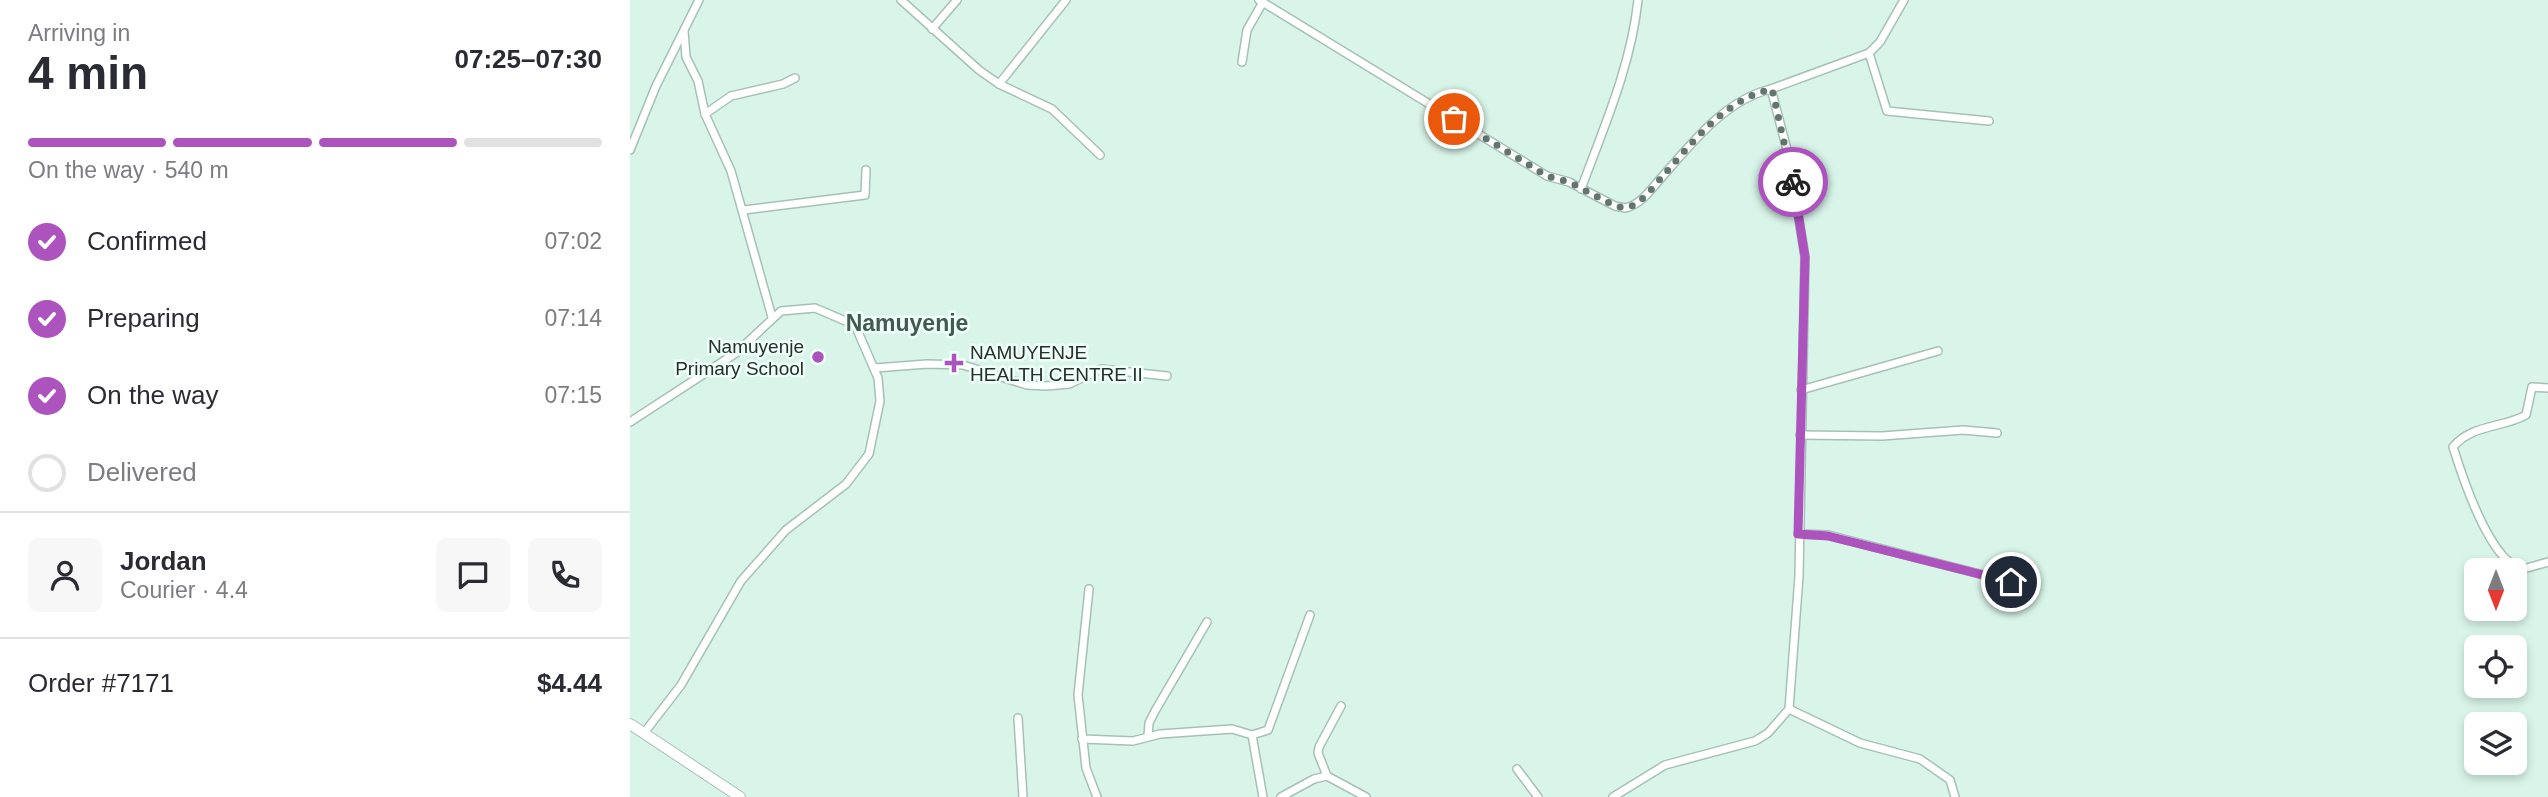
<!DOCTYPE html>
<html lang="en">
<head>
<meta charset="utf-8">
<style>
  :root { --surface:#fff; --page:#f7f7f7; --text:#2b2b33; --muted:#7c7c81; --line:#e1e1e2; --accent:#ad53be }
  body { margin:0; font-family:Arial,sans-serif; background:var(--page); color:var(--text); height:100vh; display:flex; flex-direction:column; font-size:26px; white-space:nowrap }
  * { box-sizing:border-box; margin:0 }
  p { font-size:23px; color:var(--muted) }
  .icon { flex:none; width:38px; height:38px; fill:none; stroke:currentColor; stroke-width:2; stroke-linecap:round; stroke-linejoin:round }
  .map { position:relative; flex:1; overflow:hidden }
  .panel { display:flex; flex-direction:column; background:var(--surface); width:630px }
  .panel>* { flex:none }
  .needle { width:46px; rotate:180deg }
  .fabs { position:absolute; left:1834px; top:558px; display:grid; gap:14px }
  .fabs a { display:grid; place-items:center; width:63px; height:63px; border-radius:10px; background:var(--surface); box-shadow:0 4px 10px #0003; font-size:35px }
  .pin { position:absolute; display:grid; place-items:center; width:60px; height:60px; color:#fff; margin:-30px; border:4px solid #fff; border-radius:50%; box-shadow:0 2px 7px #0007 }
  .courier { position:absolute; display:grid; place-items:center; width:70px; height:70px; margin:-35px; border:5px solid #ad53be; border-radius:50%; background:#fff; color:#222; box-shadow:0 2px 9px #0007 }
  .headline em { font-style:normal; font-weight:700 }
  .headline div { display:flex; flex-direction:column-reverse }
  .headline { display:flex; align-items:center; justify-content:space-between; height:119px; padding:0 28px }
  h1 { font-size:46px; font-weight:700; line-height:52px }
  .bar { display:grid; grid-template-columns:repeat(4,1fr); gap:10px 7px; align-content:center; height:84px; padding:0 28px }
  .bar i { height:9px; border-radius:5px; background:var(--line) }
  .bar .on { background:var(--accent) }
  .bar p { grid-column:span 4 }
  .line { display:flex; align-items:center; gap:18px; padding:0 28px; border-top:2px solid var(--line) }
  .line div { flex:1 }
  .round { display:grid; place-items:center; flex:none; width:74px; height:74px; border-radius:10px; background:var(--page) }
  ol { padding:0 28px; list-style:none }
  li { display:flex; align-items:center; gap:21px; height:77px }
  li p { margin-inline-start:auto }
  li .icon { padding:7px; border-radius:50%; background:var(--accent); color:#fff; stroke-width:4 }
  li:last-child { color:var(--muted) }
  li i { width:38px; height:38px; border:4px solid var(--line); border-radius:50% }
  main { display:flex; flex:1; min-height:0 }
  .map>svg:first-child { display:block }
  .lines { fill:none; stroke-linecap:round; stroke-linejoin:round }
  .minor-casing { stroke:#a6c0b7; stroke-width:10 }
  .tertiary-casing { stroke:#a6c0b7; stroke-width:12 }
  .minor { stroke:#fff; stroke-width:7 }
  .tertiary { stroke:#fff; stroke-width:10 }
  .done { stroke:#64746e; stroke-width:7; stroke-dasharray:0 12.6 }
  .route { stroke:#ad53be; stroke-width:9 }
  .poi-dot { fill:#ad53be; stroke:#effff9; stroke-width:2.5 }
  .labels { text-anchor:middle; stroke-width:5; stroke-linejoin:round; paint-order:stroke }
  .poi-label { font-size:19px; fill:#252f2b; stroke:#effff9; text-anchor:end }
  .quarter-label { font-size:23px; font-weight:bold; fill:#425a52; stroke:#effff9 }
</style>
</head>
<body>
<main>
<section class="panel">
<div class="headline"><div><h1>4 min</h1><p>Arriving in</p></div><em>07:25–07:30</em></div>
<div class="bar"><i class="on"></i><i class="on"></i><i class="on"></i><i></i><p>On the way · 540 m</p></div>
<ol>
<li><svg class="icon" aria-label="check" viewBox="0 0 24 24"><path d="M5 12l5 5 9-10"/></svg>Confirmed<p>07:02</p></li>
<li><svg class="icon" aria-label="check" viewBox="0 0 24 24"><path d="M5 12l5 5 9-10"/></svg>Preparing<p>07:14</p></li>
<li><svg class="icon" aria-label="check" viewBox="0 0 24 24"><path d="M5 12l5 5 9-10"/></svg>On the way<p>07:15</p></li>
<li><i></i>Delivered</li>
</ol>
<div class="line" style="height:126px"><a class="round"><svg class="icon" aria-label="person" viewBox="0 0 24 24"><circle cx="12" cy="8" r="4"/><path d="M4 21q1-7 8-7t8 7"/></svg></a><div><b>Jordan</b><p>Courier · 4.4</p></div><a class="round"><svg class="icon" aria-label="chat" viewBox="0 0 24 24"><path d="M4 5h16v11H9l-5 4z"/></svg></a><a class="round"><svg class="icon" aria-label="phone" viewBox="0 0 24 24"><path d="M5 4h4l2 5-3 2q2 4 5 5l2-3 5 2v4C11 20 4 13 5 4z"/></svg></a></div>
<div class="line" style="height:91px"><div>Order #7171</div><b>$4.44</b></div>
</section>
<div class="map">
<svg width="1918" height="797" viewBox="0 0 1918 797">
  <rect width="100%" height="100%" fill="#d9f5ea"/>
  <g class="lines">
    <defs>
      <g id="minor">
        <path d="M 271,0 L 349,70 L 369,84 L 422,109 L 470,155"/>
        <path d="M 629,0 L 917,176 L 939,182 L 985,206 L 995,208 C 1011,205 1021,189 1032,177 C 1062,143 1095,100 1141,89"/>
        <path d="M 302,29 L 327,0"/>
        <path d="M 54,31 L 56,57 L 68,81 L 75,114 L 101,171 L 142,317"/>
        <path d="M 1239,53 L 1257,111 L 1359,121"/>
        <path d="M 612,62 L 617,30 L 633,2"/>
        <path d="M 369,84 L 436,0"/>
        <path d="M 75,114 L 101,96 L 153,84 L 165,78"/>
        <path d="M 0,150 L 26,86 L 69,0"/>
        <path d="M 951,189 C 974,127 1001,66 1008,0"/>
        <path d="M 114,210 L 235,195 L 236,170"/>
        <path d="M 245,368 L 297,364 L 333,365 L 397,385 L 416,386 L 439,384 L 471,369 L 537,376"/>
        <path d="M 1918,388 L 1902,387 L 1896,415 C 1873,428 1842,424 1823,447 C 1833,479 1850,530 1873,556 C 1877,561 1885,565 1890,570 L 1918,562"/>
        <path d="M 1171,390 L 1308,351"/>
        <path d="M 0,422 L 106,353 L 151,311 L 185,308 L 225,325 L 248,378 L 250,401 L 239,454 L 216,484 L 156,530 L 111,581 L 51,685 L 14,733"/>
        <path d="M 1170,435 L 1252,436 L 1333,430 L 1367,433"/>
        <path d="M 1168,534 L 1198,535 L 1381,582"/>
        <path d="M 459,589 L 448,695 L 456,768 L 467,797"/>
        <path d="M 1159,709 L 1230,743 L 1290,759 L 1320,780 L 1325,797"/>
        <path d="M 388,718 L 393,797"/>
        <path d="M 622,735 L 633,797"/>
        <path d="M 518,736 L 519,723 L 525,711 L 577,622"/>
        <path d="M 452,739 L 503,741 L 530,734 L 602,729 L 622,735 L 638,730 L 680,615"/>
        <path d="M 887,769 L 908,797"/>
        <path d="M 697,776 L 688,753 L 689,747 L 711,706"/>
        <path d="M 651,797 L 684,779 L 697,776 L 736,797"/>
        <path d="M 983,797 L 1035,765 L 1125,741 L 1138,733 L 1159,709 L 1169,576 L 1175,257 L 1159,157 L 1141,89 L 1239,53 L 1250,42 L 1274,0"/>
      </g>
      <path id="tertiary" d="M 0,724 L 110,797"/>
    </defs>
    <!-- minor casing -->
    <use href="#minor" class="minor-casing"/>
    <!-- tertiary casing -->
    <use href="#tertiary" class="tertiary-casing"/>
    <!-- minor -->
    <use href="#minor" class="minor"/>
    <!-- tertiary -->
    <use href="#tertiary" class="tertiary"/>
  </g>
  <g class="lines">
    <!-- done -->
    <path class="done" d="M 824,119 L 917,176 L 939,182 L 985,206 L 995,208 C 1011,205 1021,189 1032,177 C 1062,143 1095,99 1142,89 L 1163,182"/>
    <!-- route -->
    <path class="route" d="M 1163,182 L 1175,257 L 1168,534 L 1198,536 L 1381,582"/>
  </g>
  <!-- markers -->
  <g class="poi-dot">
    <circle cx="188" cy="357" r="7"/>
    <path d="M320.5 352.5h7v7h7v7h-7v7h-7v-7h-7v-7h7z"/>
  </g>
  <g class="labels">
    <!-- poi labels -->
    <g class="poi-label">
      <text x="174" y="353">Namuyenje<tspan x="174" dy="22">Primary School</tspan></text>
      <text x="340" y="359" text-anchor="start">NAMUYENJE<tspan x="340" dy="22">HEALTH CENTRE II</tspan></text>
    </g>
    <!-- quarter labels -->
    <g class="quarter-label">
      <text x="277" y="331">Namuyenje</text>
    </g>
  </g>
</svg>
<div class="fabs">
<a><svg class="needle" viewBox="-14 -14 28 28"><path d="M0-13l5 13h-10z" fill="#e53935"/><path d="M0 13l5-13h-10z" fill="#7c7c81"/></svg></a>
<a><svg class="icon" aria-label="locate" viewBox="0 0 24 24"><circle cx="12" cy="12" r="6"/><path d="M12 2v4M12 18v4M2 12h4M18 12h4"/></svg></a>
<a><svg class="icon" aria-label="layers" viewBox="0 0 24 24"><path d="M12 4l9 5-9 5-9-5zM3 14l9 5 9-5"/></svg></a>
</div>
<div class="pin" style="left:824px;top:119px;background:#ea580c"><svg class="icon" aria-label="bag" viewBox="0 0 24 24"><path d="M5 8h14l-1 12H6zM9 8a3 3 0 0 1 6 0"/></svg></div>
<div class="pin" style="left:1381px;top:582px;background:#1f2937"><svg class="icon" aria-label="home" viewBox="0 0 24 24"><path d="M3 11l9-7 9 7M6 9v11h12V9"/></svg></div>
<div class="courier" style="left:1163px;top:182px"><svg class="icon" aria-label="bike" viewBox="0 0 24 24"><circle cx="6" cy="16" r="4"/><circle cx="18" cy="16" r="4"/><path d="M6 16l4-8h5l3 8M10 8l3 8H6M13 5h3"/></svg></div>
</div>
</main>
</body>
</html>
